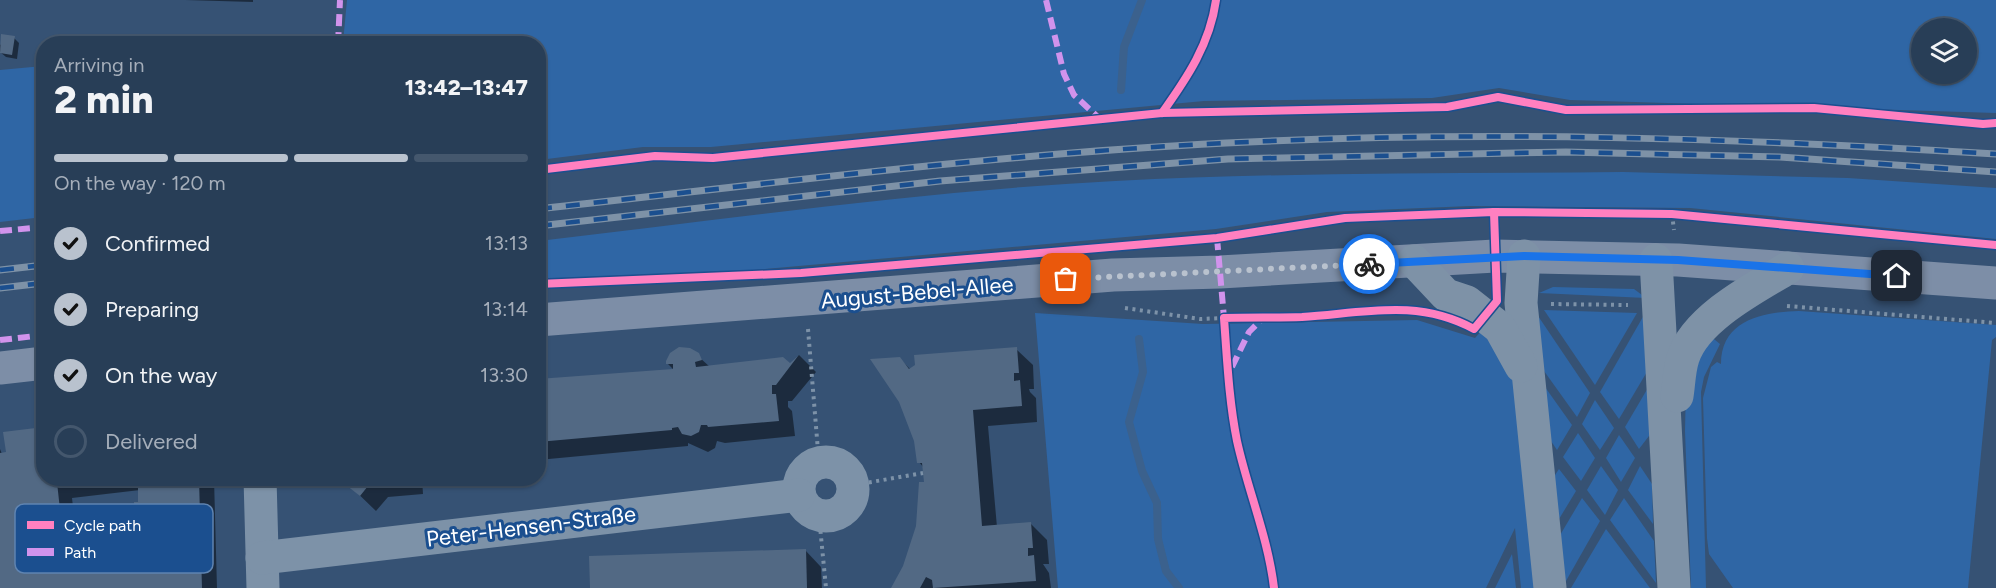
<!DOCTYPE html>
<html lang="en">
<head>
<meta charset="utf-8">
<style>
  :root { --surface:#283e57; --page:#30455d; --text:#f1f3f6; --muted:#a5aeba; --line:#44576d; --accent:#b9c2ce }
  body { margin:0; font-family:Figtree,sans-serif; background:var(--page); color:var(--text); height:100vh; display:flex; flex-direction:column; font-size:22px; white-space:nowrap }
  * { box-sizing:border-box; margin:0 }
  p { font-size:20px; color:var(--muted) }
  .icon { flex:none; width:33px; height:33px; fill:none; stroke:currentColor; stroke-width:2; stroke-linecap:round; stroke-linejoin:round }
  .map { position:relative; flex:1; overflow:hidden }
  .panel { position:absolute; left:36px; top:36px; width:510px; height:450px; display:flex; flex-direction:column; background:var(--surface); border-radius:24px; box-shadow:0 2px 4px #0004,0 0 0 2px var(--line) }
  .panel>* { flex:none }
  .fabs { position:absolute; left:1911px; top:18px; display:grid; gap:12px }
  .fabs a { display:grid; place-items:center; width:66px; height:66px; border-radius:50%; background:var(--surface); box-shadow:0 2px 4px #0004,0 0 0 2px var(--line); font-size:30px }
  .pin { position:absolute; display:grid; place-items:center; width:51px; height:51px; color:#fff; margin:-26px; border-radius:12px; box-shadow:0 3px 9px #0006 }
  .courier { position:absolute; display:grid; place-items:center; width:60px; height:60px; margin:-30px; border:4px solid #1a73e8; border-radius:50%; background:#fff; color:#222; box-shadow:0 2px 8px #0007 }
  .head em { font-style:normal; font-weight:800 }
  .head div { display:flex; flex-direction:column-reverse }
  .head { display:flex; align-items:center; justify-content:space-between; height:102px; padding:0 18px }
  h1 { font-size:39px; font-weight:800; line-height:45px }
  .bar { display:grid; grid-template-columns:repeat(4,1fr); gap:9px 6px; align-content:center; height:72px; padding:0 18px }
  .bar i { height:8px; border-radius:4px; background:var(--line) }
  .bar .selected { background:var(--accent) }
  .bar p { grid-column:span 4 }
  ol { padding:0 18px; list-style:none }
  li { display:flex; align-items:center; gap:18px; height:66px }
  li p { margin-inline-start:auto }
  li .icon { padding:6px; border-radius:50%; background:var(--accent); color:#111; stroke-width:4 }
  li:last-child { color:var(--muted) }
  li i { width:33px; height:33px; border:3px solid var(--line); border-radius:50% }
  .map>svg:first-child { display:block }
  .green { fill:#2f66a5; fill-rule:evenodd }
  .shadow { fill:#0007; fill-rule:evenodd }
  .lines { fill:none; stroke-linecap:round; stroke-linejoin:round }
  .stream { stroke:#3b618d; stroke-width:8 }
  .building { fill:#526984 }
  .path { stroke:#7d92a8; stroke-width:4; stroke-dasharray:3 4.5; stroke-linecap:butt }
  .minor { stroke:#7d92a8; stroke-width:33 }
  .major { stroke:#7d8ea7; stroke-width:33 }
  .highway { stroke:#7e92a7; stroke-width:33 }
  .rail-casing { stroke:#7e92a7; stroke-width:7 }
  .rail { stroke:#1b4f8f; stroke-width:4.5; stroke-dasharray:14; stroke-linecap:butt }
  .quiet { stroke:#d193ec; stroke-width:6; stroke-dasharray:12 6; stroke-linecap:butt }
  .cycleway-casing { stroke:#1b4f8f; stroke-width:11 }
  .cycleway { stroke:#ff80c0; stroke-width:8 }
  .done { stroke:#b9c2ce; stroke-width:6; stroke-dasharray:0 10.8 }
  .route { stroke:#1a73e8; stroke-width:8 }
  .labels { text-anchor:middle; stroke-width:6; stroke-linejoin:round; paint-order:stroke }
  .street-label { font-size:22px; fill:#fff; stroke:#1b4f8f }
  .key { fill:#1b4f8f; stroke:#5f84b1; stroke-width:1.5 }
  .key-label { font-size:16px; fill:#fff }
</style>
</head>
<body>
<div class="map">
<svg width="1996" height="588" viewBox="0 0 1996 588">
  <rect width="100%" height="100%" fill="#365274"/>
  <!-- green -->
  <g class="green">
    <path d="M 347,0 L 1996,0 L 1996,113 L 1570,100 L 1499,88 L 1432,98 L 1204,101 L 711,147 L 643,147 L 539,160 L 538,44 L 343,43 ZM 1922,28 L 1966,28 L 1966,74 L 1922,74 Z"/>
    <path d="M 43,66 L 43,217 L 0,222 L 0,70 Z"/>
    <path d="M 1623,172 L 1848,178 L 1996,188 L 1996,239 L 1690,208 L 1470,206 L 1327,212 L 1216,229 L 754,270 L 539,279 L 539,241 C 730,219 922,191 1115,181 C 1284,172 1454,174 1623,172 Z"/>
    <path d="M 1553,287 L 1634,289 L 1646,298 L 1539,293 Z"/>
    <path d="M 1534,310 L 1590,393 L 1577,417 L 1539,364 Z"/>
    <path d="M 1544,310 L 1637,313 L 1595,385 Z"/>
    <path d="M 1799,311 L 1996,325 L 1996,337 L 1992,340 L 1968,588 L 1733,588 L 1709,554 L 1707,538 L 1703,398 L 1711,367 L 1717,362 L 1721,364 C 1721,320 1763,312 1799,311 Z"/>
    <path d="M 1035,313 L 1203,324 L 1417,320 L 1475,338 L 1484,328 L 1514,376 L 1535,588 L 1521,588 L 1515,528 L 1486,588 L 1058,588 Z"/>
    <path d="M 1644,315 L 1651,365 L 1619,419 L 1600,392 Z"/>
    <path d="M 1709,335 L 1720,344 L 1704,377 L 1701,392 L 1706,588 L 1691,588 L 1685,431 L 1686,385 Z"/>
    <path d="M 1540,380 L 1572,425 L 1557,450 L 1545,432 Z"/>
    <path d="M 1652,381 L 1652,432 L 1639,449 L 1625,427 Z"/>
    <path d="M 1595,400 L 1614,428 L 1600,450 L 1582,424 Z"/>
    <path d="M 1578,433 L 1595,458 L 1581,481 L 1563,457 Z"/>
    <path d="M 1619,435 L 1635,458 L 1621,482 L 1606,458 Z"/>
    <path d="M 1601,466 L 1618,490 L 1605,515 L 1587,490 Z"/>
    <path d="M 1640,466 L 1652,484 L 1653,524 L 1628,490 Z"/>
    <path d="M 1559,469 L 1576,491 L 1556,524 L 1551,481 Z"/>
    <path d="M 1582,498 L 1600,521 L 1562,588 L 1556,542 Z"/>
    <path d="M 1624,498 L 1654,541 L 1656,583 L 1610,520 Z"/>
    <path d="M 1606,529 L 1650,588 L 1571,588 Z"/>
    <path d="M 1512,554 L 1516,588 L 1495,588 Z"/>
  </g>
  <!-- shadow -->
  <g class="shadow">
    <path d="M 185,0 L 253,0 L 253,2 Z"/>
    <path d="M 14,38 L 19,43 L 17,59 L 6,57 L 0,52 L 0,45 Z"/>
    <path d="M 1016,349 L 1033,365 L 1034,389 L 1029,389 L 1030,392 L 1036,398 L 1037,422 L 988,426 L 997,527 L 1031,524 L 1047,540 L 1049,564 L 1043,564 L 1049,573 L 1051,588 L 892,588 L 904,567 L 917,527 L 925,483 L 924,468 L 919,462 L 899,358 L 911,370 Z"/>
    <path d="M 799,355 L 816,372 L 792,401 L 788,401 L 788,407 L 792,411 L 795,436 L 725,443 L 717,441 L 715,448 L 708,452 L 688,443 L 688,446 L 538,460 L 538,381 L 674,370 L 668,364 L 699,357 L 710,367 L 790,365 Z"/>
    <path d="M 0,449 L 2,454 L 44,478 L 214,478 L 217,588 L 0,588 ZM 140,490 L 136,529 L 141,534 L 142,561 L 79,558 L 72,498 Z"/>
    <path d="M 347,478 L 422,478 L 423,494 L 388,497 L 376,511 L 348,484 Z"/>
    <path d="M 805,550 L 821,567 L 822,588 L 591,588 Z"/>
  </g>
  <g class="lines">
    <!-- stream -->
    <g class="stream">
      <path d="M 1121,90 L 1124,47 L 1142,0"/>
      <path d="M 1139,339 L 1143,372 L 1129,422 L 1142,471 L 1157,503 L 1158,539 L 1166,571 L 1179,588"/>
    </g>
  </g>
  <!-- building -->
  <g class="building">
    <path d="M 1,34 L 15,36 L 12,55 L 0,53 Z"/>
    <path d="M 679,347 L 690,348 L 699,353 L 702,360 L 695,362 L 696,367 L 783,357 L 790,363 L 798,356 L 776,385 L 772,385 L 772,394 L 776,394 L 779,421 L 708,427 L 707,425 L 701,425 L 699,432 L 691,436 L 682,434 L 678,427 L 672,428 L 672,430 L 538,442 L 538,379 L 673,369 L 673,364 L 666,364 L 666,361 L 670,353 Z"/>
    <path d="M 1017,347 L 1019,373 L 1014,373 L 1014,381 L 1020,380 L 1022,406 L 973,410 L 982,526 L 1031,522 L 1033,548 L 1028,548 L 1028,556 L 1034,555 L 1036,581 L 933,588 L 932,580 L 926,577 L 920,588 L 891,588 L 903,566 L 916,526 L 919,482 L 924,482 L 922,463 L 917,463 L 914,441 L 899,402 L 870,359 L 900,357 L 909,369 L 915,365 L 914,355 Z"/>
    <path d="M 44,427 L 44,478 L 73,478 L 57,482 L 65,556 L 140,559 L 139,530 L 135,530 L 134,502 L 138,502 L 138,478 L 199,478 L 202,588 L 0,588 L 0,453 L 6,452 L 3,432 Z"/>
    <path d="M 346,478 L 383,478 L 383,480 L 372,481 L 360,496 L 346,485 Z"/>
    <path d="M 806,549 L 807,588 L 590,588 L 589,556 Z"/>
  </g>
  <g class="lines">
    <!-- path -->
    <g class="path">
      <path d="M 1494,212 L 1495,227"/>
      <path d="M 1672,214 L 1674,230"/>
      <path d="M 1551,304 L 1628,305"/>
      <path d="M 1787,306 L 1996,323"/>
      <path d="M 1125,308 L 1200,319 L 1416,310"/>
      <path d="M 1224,318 C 1227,359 1229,401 1237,441 C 1248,491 1268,537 1274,588"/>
      <path d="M 808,329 L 819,463"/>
      <path d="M 854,485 L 923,473"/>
      <path d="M 819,516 L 826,588"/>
    </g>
    <!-- minor -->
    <g class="minor">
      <circle cx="826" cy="489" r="27"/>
      <path d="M 260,478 L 263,588"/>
      <path d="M 262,558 L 799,495"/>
    </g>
    <!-- major -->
    <g class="major">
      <path d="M 538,320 L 1113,275 L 1220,272 L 1495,256 L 1678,260 L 1996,283"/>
      <path d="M 0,368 L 44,363"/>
    </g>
    <!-- highway -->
    <g class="highway">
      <path d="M 1524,256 L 1521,303 L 1550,588"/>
      <path d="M 1656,260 L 1674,588"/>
      <path d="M 1414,261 L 1446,295 L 1467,302 L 1500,328 L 1521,366"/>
      <path d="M 1677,396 C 1679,384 1679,370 1683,358 C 1695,319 1754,288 1788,268"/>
    </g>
    <defs>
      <g id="rail">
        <path d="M 538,209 C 767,184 996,154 1226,143 C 1483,130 1739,138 1996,154"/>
        <path d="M 538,226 L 940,181 L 1228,159 L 1566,152 L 1780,157 L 1996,172"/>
        <path d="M 0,270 L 44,265"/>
        <path d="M 0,288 L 44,283"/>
      </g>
    </defs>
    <!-- rail casing -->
    <use href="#rail" class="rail-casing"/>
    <!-- rail -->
    <use href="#rail" class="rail"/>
    <!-- quiet -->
    <g class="quiet">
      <path d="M 1046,0 L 1064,74 L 1074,95 L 1100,119"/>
      <path d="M 338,44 L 340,0"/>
      <path d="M 0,231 L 44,227"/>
      <path d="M 1217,238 L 1224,318"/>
      <path d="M 0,340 L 44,335"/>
      <path d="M 1232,367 L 1249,332 L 1264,317"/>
    </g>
    <defs>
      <g id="cycleway">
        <path d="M 1162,113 C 1187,78 1210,44 1216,0"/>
        <path d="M 538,170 L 655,156 L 713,158 L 1162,113 L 1447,107 L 1498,97 L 1566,110 L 1814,108 L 1983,124 L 1996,123"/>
        <path d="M 538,284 L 801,273 L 1217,238 L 1345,218 L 1494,212 L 1672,214 L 1996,245"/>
        <path d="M 1274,588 C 1268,537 1248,491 1237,441 C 1229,401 1227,359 1224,318 C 1250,317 1276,318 1302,317 C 1364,313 1417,298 1474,329 L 1497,301 L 1494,212"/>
      </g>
    </defs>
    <!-- cycleway casing -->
    <use href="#cycleway" class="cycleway-casing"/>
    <!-- cycleway -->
    <use href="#cycleway" class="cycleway"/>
  </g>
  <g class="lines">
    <!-- done -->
    <path class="done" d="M 1066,279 L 1369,264"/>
    <!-- route -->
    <path class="route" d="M 1369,264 L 1524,256 L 1678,260 L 1897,276"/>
  </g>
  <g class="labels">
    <!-- street labels -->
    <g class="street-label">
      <text transform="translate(917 292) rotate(-5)" y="8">August-Bebel-Allee</text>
      <text transform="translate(531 526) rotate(-7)" y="8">Peter-Hensen-Straße</text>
    </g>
  </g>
  <!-- legend -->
  <rect x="15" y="504" width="198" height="69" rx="9" class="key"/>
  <rect x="27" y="521" width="27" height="8" fill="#ff80c0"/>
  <rect x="27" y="548" width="27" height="8" fill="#d193ec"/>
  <g class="key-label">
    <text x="64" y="531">Cycle path</text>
    <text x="64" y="558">Path</text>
  </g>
</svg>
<div class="fabs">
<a><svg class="icon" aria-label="layers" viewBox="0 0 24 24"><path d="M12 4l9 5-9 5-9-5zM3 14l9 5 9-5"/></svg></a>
</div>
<div class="pin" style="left:1066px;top:279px;background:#ea580c"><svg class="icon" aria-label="bag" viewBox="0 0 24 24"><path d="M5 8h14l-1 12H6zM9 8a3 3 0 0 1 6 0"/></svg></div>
<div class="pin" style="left:1897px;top:276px;background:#1f2937"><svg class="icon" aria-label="home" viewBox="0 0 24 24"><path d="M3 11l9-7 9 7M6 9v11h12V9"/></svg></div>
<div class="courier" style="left:1369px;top:264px"><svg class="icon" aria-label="bike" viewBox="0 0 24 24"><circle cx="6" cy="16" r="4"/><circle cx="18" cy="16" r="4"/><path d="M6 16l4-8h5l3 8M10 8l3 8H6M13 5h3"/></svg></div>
<section class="panel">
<div class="head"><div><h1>2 min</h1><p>Arriving in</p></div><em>13:42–13:47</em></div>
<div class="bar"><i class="selected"></i><i class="selected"></i><i class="selected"></i><i></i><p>On the way · 120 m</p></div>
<ol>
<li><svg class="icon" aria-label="check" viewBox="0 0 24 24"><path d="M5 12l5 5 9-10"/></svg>Confirmed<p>13:13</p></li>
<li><svg class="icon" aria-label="check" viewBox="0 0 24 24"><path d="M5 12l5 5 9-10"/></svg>Preparing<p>13:14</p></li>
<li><svg class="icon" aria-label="check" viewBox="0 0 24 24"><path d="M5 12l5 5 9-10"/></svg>On the way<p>13:30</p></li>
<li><i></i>Delivered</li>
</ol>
</section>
</div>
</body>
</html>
